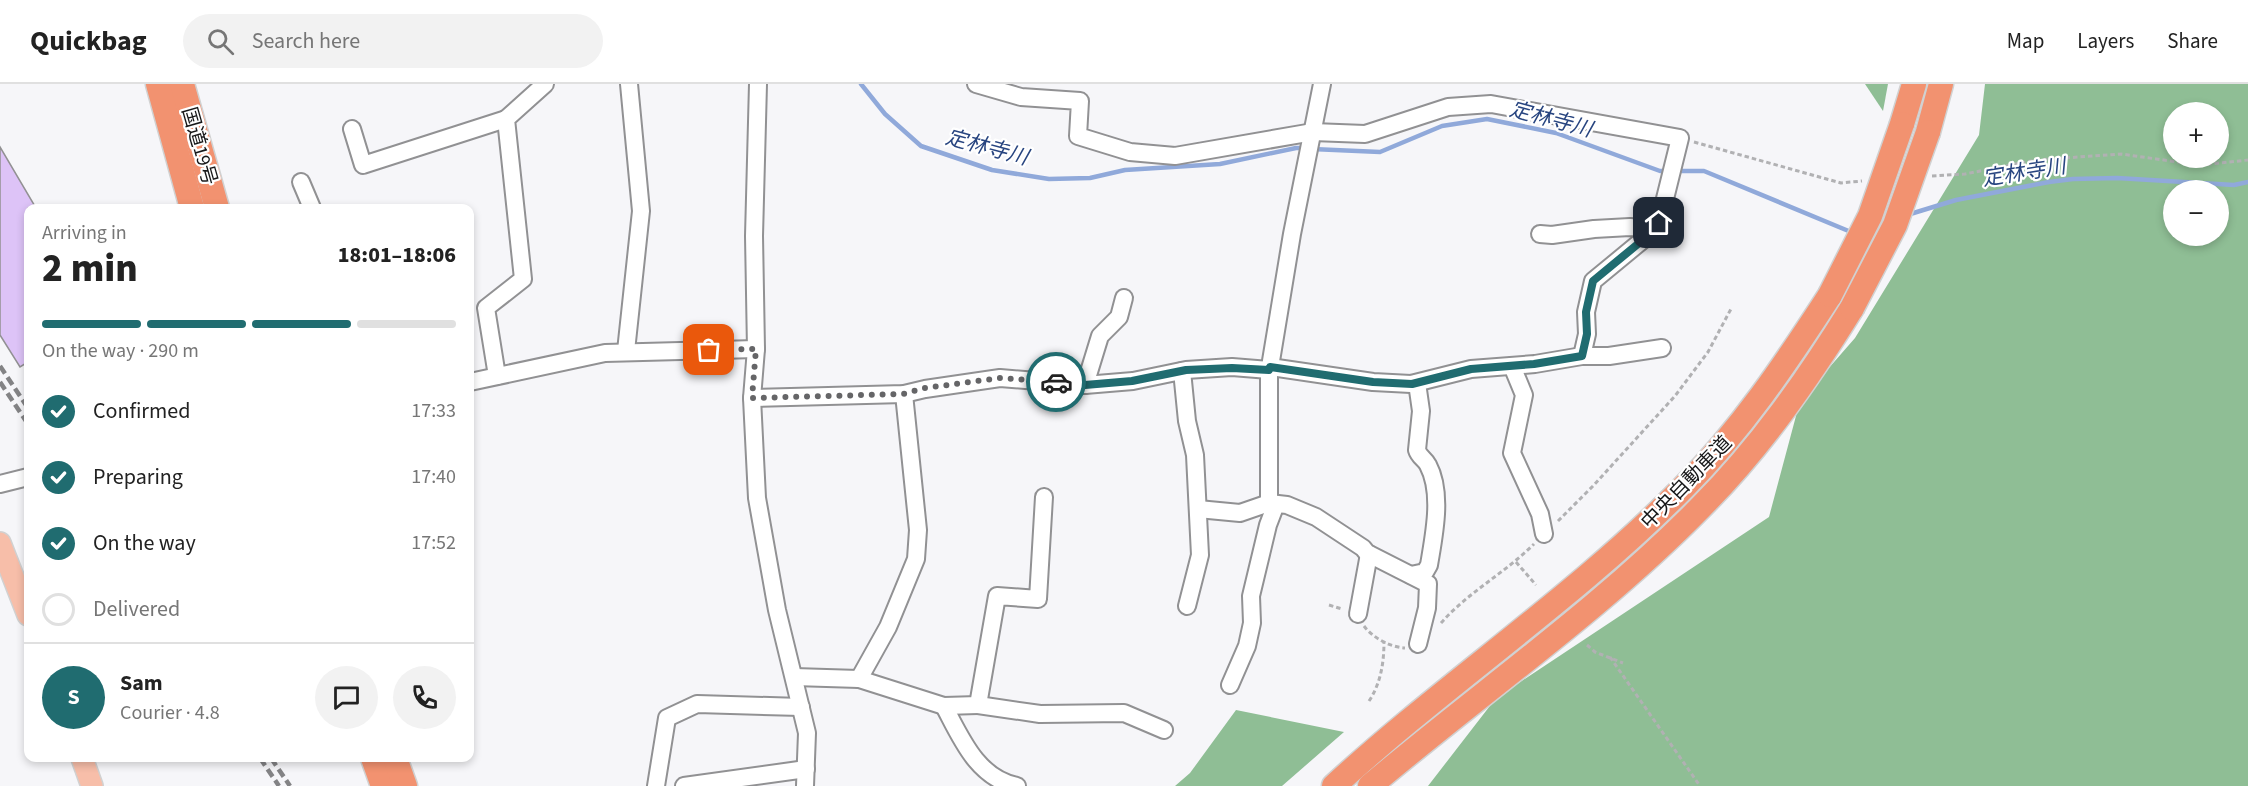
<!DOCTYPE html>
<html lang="en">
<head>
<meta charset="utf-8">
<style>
  :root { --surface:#fff; --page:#f2f2f2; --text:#222; --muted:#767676; --line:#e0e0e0; --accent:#206c70 }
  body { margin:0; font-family:"Source Sans 3","Noto Sans JP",sans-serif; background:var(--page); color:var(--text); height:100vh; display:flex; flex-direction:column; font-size:22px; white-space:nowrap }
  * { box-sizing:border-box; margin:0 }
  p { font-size:20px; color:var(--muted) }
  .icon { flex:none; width:33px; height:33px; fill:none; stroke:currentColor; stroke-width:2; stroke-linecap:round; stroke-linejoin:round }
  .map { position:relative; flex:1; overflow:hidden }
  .side { position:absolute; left:24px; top:120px; width:450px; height:558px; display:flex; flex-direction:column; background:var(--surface); border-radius:12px; box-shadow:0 3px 9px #0003 }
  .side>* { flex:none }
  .controls { position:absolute; left:2163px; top:18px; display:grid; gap:12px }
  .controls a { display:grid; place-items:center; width:66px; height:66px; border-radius:50%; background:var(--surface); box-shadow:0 3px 9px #0003; font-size:30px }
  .pin { position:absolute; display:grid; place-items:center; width:51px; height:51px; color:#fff; margin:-26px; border-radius:12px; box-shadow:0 3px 9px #0006 }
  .courier { position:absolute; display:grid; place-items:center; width:60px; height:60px; margin:-30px; border:4px solid #206c70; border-radius:50%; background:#fff; color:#222; box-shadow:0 2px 8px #0007 }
  .head em { font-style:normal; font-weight:800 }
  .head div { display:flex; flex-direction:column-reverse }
  .head { display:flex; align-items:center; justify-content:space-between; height:102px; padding:0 18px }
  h1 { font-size:39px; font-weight:800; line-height:45px }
  .bar { display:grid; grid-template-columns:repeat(4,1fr); gap:9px 6px; align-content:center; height:72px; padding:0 18px }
  .bar i { height:8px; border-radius:4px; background:var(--line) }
  .bar .active { background:var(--accent) }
  .bar p { grid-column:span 4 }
  .line { display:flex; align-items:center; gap:15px; padding:0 18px; border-top:2px solid var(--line) }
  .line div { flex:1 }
  .round { display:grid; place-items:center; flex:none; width:63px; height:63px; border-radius:32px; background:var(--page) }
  ol { padding:0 18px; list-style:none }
  li { display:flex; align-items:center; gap:18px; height:66px }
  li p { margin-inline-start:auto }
  li .icon { padding:6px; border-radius:50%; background:var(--accent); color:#fff; stroke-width:4 }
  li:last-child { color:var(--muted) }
  li i { width:33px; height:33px; border:3px solid var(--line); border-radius:50% }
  header { display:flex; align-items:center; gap:36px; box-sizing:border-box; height:84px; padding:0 30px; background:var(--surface); border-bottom:2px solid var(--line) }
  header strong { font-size:28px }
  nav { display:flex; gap:33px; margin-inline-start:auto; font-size:21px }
  .search { width:420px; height:54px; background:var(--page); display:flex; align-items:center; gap:15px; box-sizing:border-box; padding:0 21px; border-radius:33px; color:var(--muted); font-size:22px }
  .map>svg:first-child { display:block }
  .forest { fill:#8fbe95; fill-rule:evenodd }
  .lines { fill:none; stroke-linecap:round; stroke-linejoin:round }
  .stream { stroke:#90a9da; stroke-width:4.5 }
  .building { fill:#ddc3f7; stroke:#929193; stroke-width:1.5 }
  .minor-casing { stroke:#919193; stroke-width:20 }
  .major-casing { stroke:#d1d1d1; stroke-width:24 }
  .highway-casing { stroke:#d1d1d1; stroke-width:27 }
  .path { stroke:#b1b1b3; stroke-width:3; stroke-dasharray:4.5 3; stroke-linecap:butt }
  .minor { stroke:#fff; stroke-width:16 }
  .major { stroke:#f7bea9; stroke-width:21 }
  .highway { stroke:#f29270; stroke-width:24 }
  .rail { stroke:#838385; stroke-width:4.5; stroke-dasharray:9 4.5; stroke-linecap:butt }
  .highway-bridge-casing { stroke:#d1d1d1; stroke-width:27; stroke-linecap:butt }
  .highway-bridge { stroke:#f29270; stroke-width:24 }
  .done { stroke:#656567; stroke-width:6; stroke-dasharray:0 10.8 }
  .route { stroke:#206c70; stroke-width:8 }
  .labels { text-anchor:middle; stroke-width:4.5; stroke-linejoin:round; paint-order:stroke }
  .street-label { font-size:20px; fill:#171718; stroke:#fff }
  .water-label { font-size:21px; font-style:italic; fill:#284580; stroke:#fff }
</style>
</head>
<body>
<header>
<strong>Quickbag</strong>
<div class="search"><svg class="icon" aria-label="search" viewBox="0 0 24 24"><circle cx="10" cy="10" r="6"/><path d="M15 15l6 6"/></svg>Search here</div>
<nav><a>Map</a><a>Layers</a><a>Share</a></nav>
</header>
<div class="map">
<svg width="2248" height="702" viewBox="0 0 2248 702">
  <rect width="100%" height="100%" fill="#f6f6f9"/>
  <!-- forest -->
  <g class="forest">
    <path d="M 1865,0 L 1888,0 L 1883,27 Z"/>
    <path d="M 1985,0 L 2248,0 L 2248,702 L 1428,702 L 1496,614 L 1769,433 L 1800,317 L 1855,254 L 1979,51 ZM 2174,28 L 2218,28 L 2218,74 L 2174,74 ZM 2174,106 L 2218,106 L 2218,152 L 2174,152 Z"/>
    <path d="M 1236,626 L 1344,648 L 1282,702 L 1175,702 L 1190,689 Z"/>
  </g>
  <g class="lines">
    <!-- stream -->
    <g class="stream">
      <path d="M 861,0 L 885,30 L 921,62 L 992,86 L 1049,95 L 1090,94 L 1125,86 L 1220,80 L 1296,64 L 1304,64"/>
      <path d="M 1312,65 L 1380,68 L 1442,42 L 1487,35 L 1556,49 L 1660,87 L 1668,87"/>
      <path d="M 1676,87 L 1704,87 L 1851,148 L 1853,147"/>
      <path d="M 1907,131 L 1956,116 L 2049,98 L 2073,95 L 2117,94 L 2234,101 L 2248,98"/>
    </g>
  </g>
  <!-- building -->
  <path class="building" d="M 0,63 L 36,124 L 28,124 L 28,278 L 20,283 L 0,251 Z"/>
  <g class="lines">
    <defs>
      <g id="minor">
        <path d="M 758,0 L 754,152 L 756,265 L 752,314 L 757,414 L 777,526 L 807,649 L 805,702"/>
        <path d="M 976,0 L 1021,13 L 1080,17 L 1078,52 L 1130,68 L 1175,72 L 1313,48 L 1365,50 L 1448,23 L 1491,20 L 1680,54 L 1659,139 L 1650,150 L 1593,197 L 1586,228 L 1587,250 L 1582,272"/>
        <path d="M 352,45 L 363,81 L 506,35"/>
        <path d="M 301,98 L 312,124"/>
        <path d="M 1540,150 L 1552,151 L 1594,145 L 1630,143 L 1654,145"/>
        <path d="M 626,267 L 641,127 L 629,0"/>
        <path d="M 1512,282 L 1524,311 L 1512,369 L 1540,430 L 1544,450"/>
        <path d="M 1270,283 L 1292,150 L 1322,0"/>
        <path d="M 1182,287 L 1187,337 L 1195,371 L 1200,471 L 1187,522"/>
        <path d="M 497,292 L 486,224 L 523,195 L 506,35 L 545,0"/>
        <path d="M 470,298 L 605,269 L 756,265"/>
        <path d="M 1085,301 L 1100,252 L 1119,233 L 1124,214"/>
        <path d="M 752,314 L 904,310 L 925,305 L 1000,294 L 1085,301 L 1133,297 L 1186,286 L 1232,283 L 1269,286 L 1270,283 L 1373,298 L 1411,300 L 1471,285 L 1535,280 L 1582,272 L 1609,272 L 1662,264"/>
        <path d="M 0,400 L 28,393"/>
        <path d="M 1269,419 L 1269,286"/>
        <path d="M 1198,425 L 1240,429 L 1269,419 L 1287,421 L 1316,433 L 1363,464 L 1367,469 L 1428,500 L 1427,524 L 1418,560"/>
        <path d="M 1411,491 L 1425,488 L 1429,481 C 1434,451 1443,409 1428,381 C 1425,375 1419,373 1417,366 L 1421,327 L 1417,299"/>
        <path d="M 1358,530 L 1369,470"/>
        <path d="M 794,593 L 859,595 L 944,622 L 978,621 L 997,512 L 1038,515 L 1044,413"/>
        <path d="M 859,595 L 888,543 L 916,475 L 918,446 L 904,310"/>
        <path d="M 1230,601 L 1247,562 L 1252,539 L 1251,512 L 1268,441 L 1276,420"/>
        <path d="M 978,621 L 1040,630 L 1124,629 L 1164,646"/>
        <path d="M 944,622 C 961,654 977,694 1017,702"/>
        <path d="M 656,702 L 667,634 L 697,620 L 801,623"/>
        <path d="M 684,702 L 806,685"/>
      </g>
      <g id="major">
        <path d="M 0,459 L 28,531"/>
        <path d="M 82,674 L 92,702"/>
      </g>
      <g id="highway">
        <path d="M 158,0 L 192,124"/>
        <path d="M 182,0 L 217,124"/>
        <path d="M 1902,40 L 1914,0"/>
        <path d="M 1928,48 L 1941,0"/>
        <path d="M 373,674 L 383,702"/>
        <path d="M 395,674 L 405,702"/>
        <path d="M 1334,702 C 1447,598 1576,513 1684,403 C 1741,346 1786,279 1830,211"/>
        <path d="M 1370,702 C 1480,609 1600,526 1701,423 C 1760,364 1808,295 1852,224"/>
      </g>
    </defs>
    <!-- minor casing -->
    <use href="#minor" class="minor-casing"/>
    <!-- major casing -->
    <use href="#major" class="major-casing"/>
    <!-- highway casing -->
    <use href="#highway" class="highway-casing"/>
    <!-- path -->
    <g class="path">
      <path d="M 1694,58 L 1841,99 L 1862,97"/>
      <path d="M 1932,92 L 1965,90 L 2036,76 L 2121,70 L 2199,81 L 2248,76"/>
      <path d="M 1558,437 L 1593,402 L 1675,312 L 1708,268 L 1732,223"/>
      <path d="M 1516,478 L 1536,501"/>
      <path d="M 1329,521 L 1342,525"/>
      <path d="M 1441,539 C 1467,509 1505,489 1534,460"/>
      <path d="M 1364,542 C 1373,554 1390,563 1405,564"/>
      <path d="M 1587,561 L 1595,568 L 1623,579"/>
      <path d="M 1610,573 L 1700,702"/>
      <path d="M 1369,617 C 1381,599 1384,578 1384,557"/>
    </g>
    <!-- minor -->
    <use href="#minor" class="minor"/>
    <!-- major -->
    <use href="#major" class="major"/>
    <!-- highway -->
    <use href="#highway" class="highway"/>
    <!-- rail -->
    <g class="rail">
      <path d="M 0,282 L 28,324"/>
      <path d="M 0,298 L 28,340"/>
      <path d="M 260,674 L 279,702"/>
      <path d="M 271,674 L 290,702"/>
    </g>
    <defs>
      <g id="highway-bridge">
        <path d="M 1830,211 L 1870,132 L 1902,40"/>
        <path d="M 1852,224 L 1895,141 L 1928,48"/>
      </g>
    </defs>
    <!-- highway-bridge casing -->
    <use href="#highway-bridge" class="highway-bridge-casing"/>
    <!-- highway-bridge -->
    <use href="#highway-bridge" class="highway-bridge"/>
  </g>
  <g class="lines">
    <!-- done -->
    <path class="done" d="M 709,266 L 756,265 L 752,314 L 903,310 L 925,304 L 1000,294 L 1056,298"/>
    <!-- route -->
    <path class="route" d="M 1056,298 L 1085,301 L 1132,297 L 1186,286 L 1232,284 L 1269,286 L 1270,283 L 1373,298 L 1412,300 L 1471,285 L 1534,280 L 1582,272 L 1587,250 L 1586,228 L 1593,197 L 1650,150 L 1659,139"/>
  </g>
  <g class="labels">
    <!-- street labels -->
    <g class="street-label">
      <text transform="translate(200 62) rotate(74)" y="7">国道19号</text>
      <text transform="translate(1686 398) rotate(-46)" y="7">中央自動車道</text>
    </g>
    <!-- water labels -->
    <g class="water-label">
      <text transform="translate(1551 35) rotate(15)" y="7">定林寺川</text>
      <text transform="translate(987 63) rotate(15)" y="7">定林寺川</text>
      <text transform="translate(2024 88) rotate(-9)" y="7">定林寺川</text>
    </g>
  </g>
</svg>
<div class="controls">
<a>+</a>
<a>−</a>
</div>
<div class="pin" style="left:709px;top:266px;background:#ea580c"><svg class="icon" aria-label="bag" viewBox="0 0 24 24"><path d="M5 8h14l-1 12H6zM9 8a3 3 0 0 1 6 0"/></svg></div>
<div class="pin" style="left:1659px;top:139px;background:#1f2937"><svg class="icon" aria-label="home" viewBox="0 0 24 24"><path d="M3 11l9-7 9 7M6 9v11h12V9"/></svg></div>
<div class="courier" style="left:1056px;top:298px"><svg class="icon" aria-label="car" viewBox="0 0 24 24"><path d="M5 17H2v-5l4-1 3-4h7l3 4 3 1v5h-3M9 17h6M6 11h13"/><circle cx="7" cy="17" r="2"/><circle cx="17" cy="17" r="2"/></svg></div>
<section class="side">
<div class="head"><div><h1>2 min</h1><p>Arriving in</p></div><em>18:01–18:06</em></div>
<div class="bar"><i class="active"></i><i class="active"></i><i class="active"></i><i></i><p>On the way · 290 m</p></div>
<ol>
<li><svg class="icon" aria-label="check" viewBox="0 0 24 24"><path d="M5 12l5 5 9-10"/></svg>Confirmed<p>17:33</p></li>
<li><svg class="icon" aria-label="check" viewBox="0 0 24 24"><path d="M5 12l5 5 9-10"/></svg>Preparing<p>17:40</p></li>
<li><svg class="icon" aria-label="check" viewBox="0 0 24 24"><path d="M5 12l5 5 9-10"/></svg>On the way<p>17:52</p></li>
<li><i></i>Delivered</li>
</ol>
<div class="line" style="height:108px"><b class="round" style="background:var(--accent);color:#fff">S</b><div><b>Sam</b><p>Courier · 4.8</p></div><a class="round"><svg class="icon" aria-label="chat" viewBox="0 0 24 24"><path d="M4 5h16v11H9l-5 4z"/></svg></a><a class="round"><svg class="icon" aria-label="phone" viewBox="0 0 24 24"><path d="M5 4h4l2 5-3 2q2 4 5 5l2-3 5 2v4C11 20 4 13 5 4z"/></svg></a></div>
</section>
</div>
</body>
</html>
